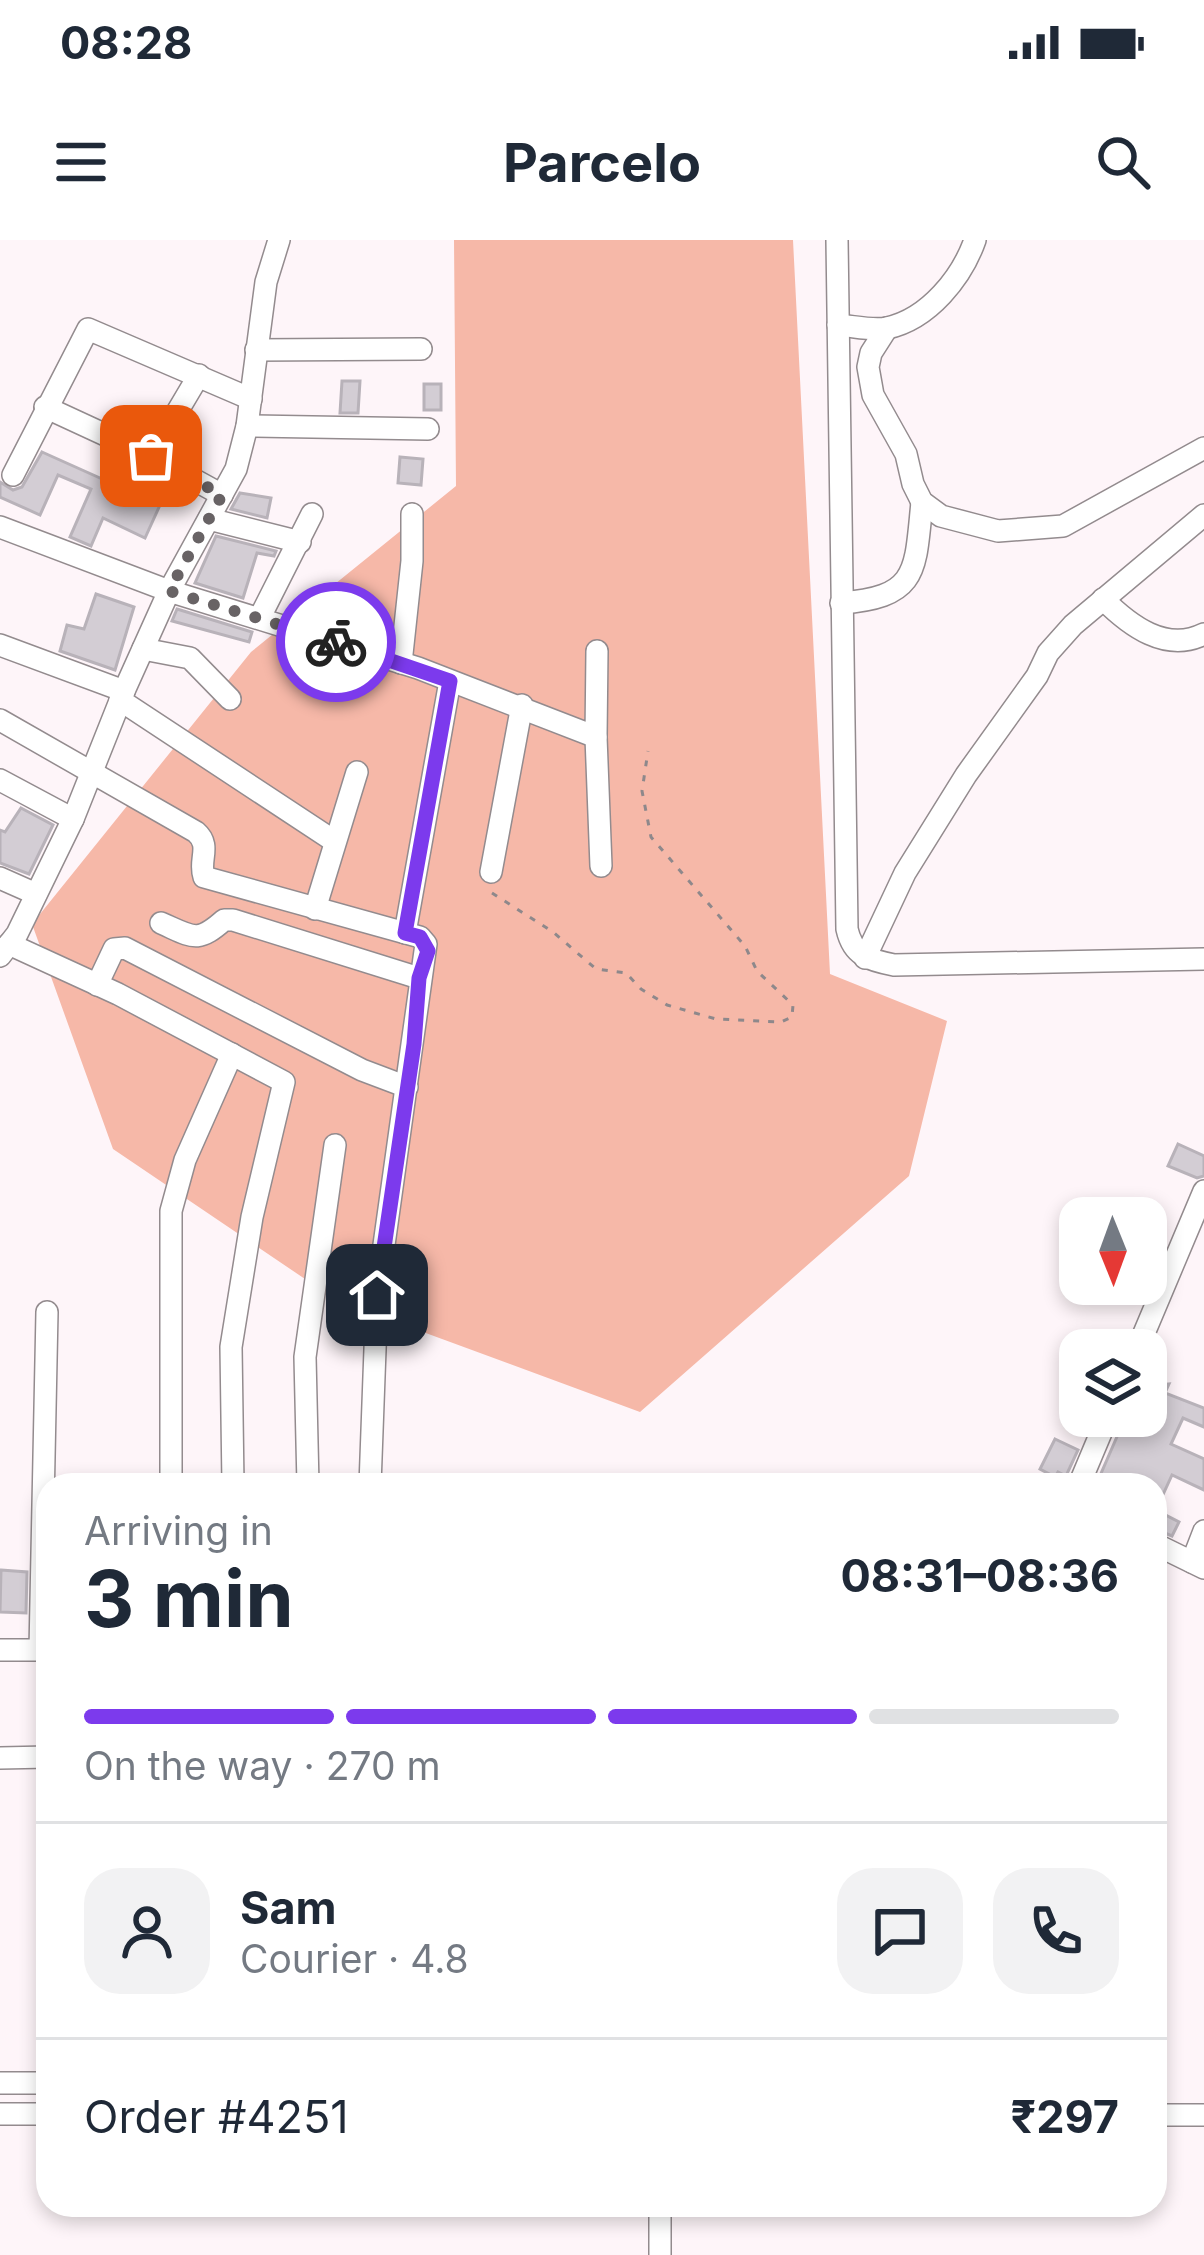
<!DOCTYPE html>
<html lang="en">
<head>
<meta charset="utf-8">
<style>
  :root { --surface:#fff; --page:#f2f2f3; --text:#1f2937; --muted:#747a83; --line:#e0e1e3; --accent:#7c3aed }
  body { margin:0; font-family:Inter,sans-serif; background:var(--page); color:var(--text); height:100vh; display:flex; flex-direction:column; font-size:45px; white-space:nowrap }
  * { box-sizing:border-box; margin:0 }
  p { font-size:39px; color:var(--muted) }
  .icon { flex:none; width:66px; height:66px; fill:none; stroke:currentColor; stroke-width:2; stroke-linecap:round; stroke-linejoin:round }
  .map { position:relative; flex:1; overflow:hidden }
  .details { position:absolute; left:36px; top:1233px; width:1131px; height:744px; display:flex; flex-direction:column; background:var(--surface); border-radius:36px; box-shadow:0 6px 18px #0003 }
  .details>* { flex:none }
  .needle { width:78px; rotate:179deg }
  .fabs { position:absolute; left:1059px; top:957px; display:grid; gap:24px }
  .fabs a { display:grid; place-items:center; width:108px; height:108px; border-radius:24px; background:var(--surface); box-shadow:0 6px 18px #0003; font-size:60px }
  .pin { position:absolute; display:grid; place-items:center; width:102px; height:102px; color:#fff; margin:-51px; border-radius:24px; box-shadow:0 6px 18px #0006 }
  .courier { position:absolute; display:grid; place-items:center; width:120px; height:120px; margin:-60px; border:9px solid #7c3aed; border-radius:50%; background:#fff; color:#222; box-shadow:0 3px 15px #0007 }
  .summary em { font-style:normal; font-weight:700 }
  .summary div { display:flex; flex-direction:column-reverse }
  .summary { display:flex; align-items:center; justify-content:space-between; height:204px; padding:0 48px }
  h1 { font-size:78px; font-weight:700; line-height:90px }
  .bar { display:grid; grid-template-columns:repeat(4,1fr); gap:18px 12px; align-content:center; height:144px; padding:0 48px }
  .bar i { height:15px; border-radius:9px; background:var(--line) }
  .bar .selected { background:var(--accent) }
  .bar p { grid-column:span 4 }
  .line { display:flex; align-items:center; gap:30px; padding:0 48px; border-top:3px solid var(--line) }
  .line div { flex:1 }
  .round { display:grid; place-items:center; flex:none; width:126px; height:126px; border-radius:36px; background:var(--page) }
  .status { display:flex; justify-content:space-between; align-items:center; height:84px; padding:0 60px; background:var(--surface); direction:ltr }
  .status svg { height:33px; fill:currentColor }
  header { display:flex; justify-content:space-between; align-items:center; height:156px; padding:0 48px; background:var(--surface); font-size:54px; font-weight:700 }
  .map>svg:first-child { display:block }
  .forest { fill:#f6b8a8 }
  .building { fill:#d3cdd4; stroke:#b8b2b9; stroke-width:3 }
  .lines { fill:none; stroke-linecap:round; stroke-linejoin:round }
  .minor-casing { stroke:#938b8e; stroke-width:24 }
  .path { stroke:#8e888b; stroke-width:3; stroke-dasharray:6 9; stroke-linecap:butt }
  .minor { stroke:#fff; stroke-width:21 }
  .done { stroke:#686365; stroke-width:12; stroke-dasharray:0 21.6 }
  .route { stroke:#7c3aed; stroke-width:15 }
</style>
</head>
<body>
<div class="status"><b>08:28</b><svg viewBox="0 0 49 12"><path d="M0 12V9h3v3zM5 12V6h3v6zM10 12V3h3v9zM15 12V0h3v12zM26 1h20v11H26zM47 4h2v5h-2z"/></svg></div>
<header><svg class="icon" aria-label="menu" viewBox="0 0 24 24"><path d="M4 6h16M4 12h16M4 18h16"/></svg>Parcelo<svg class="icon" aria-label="search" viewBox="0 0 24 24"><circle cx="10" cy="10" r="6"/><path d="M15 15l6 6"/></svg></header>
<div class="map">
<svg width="1204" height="2015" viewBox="0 0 1204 2015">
  <rect width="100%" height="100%" fill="#fef5f9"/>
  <!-- forest -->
  <path class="forest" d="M 454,0 L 793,0 L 830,734 L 947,781 L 909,936 L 640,1172 L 336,1060 L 113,909 L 32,684 L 251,412 L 456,246 Z"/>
  <!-- building -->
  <g class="building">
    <path d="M 342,141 L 360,141 L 358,173 L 340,173 Z"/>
    <rect x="424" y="144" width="17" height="26"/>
    <path d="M 42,212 L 160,265 L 145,298 L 103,278 L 91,306 L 70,297 L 91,249 L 58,235 L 40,275 L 0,257 L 0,242 L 13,250 L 22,247 Z"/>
    <path d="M 400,217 L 423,219 L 421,245 L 398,243 Z"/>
    <path d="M 240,253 L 271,258 L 267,278 L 231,269 Z"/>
    <path d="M 216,296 L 276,311 L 274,316 L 257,313 L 243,358 L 195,343 Z"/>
    <path d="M 96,354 L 134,367 L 115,430 L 60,411 L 67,385 L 84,389 Z"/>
    <path d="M 177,369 L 252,392 L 249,402 L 172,381 Z"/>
    <path d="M 21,568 L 53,585 L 29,634 L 0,623 L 0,590 L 5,592 Z"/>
    <path d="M 1178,904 L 1204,916 L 1204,936 L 1197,938 L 1168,926 Z"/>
    <path d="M 1169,1144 L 1165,1153 L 1204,1168 L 1204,1187 L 1183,1178 L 1171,1204 L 1204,1219 L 1204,1250 L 1172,1235 L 1156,1270 L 1179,1282 L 1172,1296 L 1155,1289 L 1155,1245 L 1096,1245 L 1126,1176 L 1146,1176 L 1146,1146 Z"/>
    <path d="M 1055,1199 L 1078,1210 L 1066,1236 L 1058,1232 L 1055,1237 L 1040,1229 Z"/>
    <path d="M 1,1330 L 27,1332 L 26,1373 L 0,1372 Z"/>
  </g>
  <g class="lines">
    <defs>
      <g id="minor">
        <path d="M 837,0 L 847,689 C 853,716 869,720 894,725 L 1204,719"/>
        <path d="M 838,85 C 853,86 873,91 887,88 C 929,79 962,37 975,0"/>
        <path d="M 887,88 L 871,113 L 868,127 L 873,155 L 906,214 L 913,244 L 922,262 L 941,276 L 998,291 L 1063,286 L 1204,208"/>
        <path d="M 256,110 L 421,109"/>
        <path d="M 45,167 L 151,216 L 222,255"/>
        <path d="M 247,186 L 428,189"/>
        <path d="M 151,216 L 199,135"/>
        <path d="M 13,235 L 88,89 L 251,159"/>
        <path d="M 209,279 L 300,302"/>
        <path d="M 0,287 L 169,351 L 418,428 L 596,497 L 597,411"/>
        <path d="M 1103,359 C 1130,386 1166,413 1204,394"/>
        <path d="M 841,363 C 919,357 915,331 922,262"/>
        <path d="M 260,377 L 312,274"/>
        <path d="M 0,405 L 124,451"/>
        <path d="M 143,409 L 190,418 L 230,459"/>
        <path d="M 401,423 L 412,321 L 412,274"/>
        <path d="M 120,460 L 334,601"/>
        <path d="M 0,480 L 196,592 C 212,606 198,620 204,637 L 420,697 L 426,704 L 377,1055 L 370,1245"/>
        <path d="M 596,497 L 601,626"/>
        <path d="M 0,540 L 73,579"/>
        <path d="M 491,632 L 522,465"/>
        <path d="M 0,638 L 36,654"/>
        <path d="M 315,669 L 357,532"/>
        <path d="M 161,683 C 193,697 197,704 224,680 L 233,680 L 419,738"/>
        <path d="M 405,693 L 450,441"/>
        <path d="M 9,704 L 118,754 L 284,842 L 252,977 L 231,1107 L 233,1245"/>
        <path d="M 0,716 L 17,694 L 73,579 L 124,451 L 169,351 L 236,229 L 247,186 L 266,42 L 279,0"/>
        <path d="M 865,718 L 905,633 L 966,535 L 1037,436 L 1048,413 L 1073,385 L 1204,275"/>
        <path d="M 97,745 L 114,709 L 125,708 L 362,830 L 407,847"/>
        <path d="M 1137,1110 L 1204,951"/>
        <path d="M 171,1245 L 171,971 L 185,920 L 232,814"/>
        <path d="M 308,1245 L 305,1117 L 335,905"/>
        <path d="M 1079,1245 L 1108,1176"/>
        <path d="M 1155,1304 L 1204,1328"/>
        <path d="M 1192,1322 L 1204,1291"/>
        <path d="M 0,1410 L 48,1410"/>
        <path d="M 40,1410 L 47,1072"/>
        <path d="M 0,1518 L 48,1517"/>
        <path d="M 0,1843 L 48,1843"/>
        <path d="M 0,1874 L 48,1874"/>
        <path d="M 1155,1875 L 1204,1875"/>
        <path d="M 660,2015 L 660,1965"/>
      </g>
    </defs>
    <!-- minor casing -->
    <use href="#minor" class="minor-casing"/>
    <!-- path -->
    <path class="path" d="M 492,653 L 553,692 L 596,729 L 626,733 L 641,749 L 667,765 L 716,779 L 781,782 L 792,777 L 793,765 L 757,731 L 745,706 L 651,597 L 642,551 L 648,511"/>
    <!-- minor -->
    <use href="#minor" class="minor"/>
  </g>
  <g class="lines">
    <!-- done -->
    <path class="done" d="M 151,216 L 222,255 L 169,351 L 336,402"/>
    <!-- route -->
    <path class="route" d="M 336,402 L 450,441 L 405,693 L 420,697 L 428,711 L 419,738 L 414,804 L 377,1055"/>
  </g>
</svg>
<div class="fabs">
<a><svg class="needle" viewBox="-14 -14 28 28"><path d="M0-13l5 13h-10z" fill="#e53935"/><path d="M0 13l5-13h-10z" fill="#747a83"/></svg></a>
<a><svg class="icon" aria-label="layers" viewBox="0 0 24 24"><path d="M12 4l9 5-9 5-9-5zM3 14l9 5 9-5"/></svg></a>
</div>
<div class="pin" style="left:151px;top:216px;background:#ea580c"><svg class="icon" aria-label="bag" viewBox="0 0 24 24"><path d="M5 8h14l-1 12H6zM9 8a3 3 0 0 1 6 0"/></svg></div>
<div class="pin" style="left:377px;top:1055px;background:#1f2937"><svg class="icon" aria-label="home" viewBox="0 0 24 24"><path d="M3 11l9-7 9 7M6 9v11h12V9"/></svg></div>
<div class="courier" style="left:336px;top:402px"><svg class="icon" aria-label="bike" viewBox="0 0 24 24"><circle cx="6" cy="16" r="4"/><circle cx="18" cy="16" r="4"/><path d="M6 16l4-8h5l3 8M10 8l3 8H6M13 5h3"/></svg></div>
<section class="details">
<div class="summary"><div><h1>3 min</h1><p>Arriving in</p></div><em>08:31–08:36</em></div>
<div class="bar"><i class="selected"></i><i class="selected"></i><i class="selected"></i><i></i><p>On the way · 270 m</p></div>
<div class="line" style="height:216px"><a class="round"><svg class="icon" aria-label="person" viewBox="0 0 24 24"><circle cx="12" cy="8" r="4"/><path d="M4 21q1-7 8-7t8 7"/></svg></a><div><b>Sam</b><p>Courier · 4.8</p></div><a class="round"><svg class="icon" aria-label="chat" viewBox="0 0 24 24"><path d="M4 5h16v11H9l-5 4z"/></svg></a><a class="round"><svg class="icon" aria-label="phone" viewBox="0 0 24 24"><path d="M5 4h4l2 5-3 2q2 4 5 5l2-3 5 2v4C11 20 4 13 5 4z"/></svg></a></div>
<div class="line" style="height:156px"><div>Order #4251</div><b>₹297</b></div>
</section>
</div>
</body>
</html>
